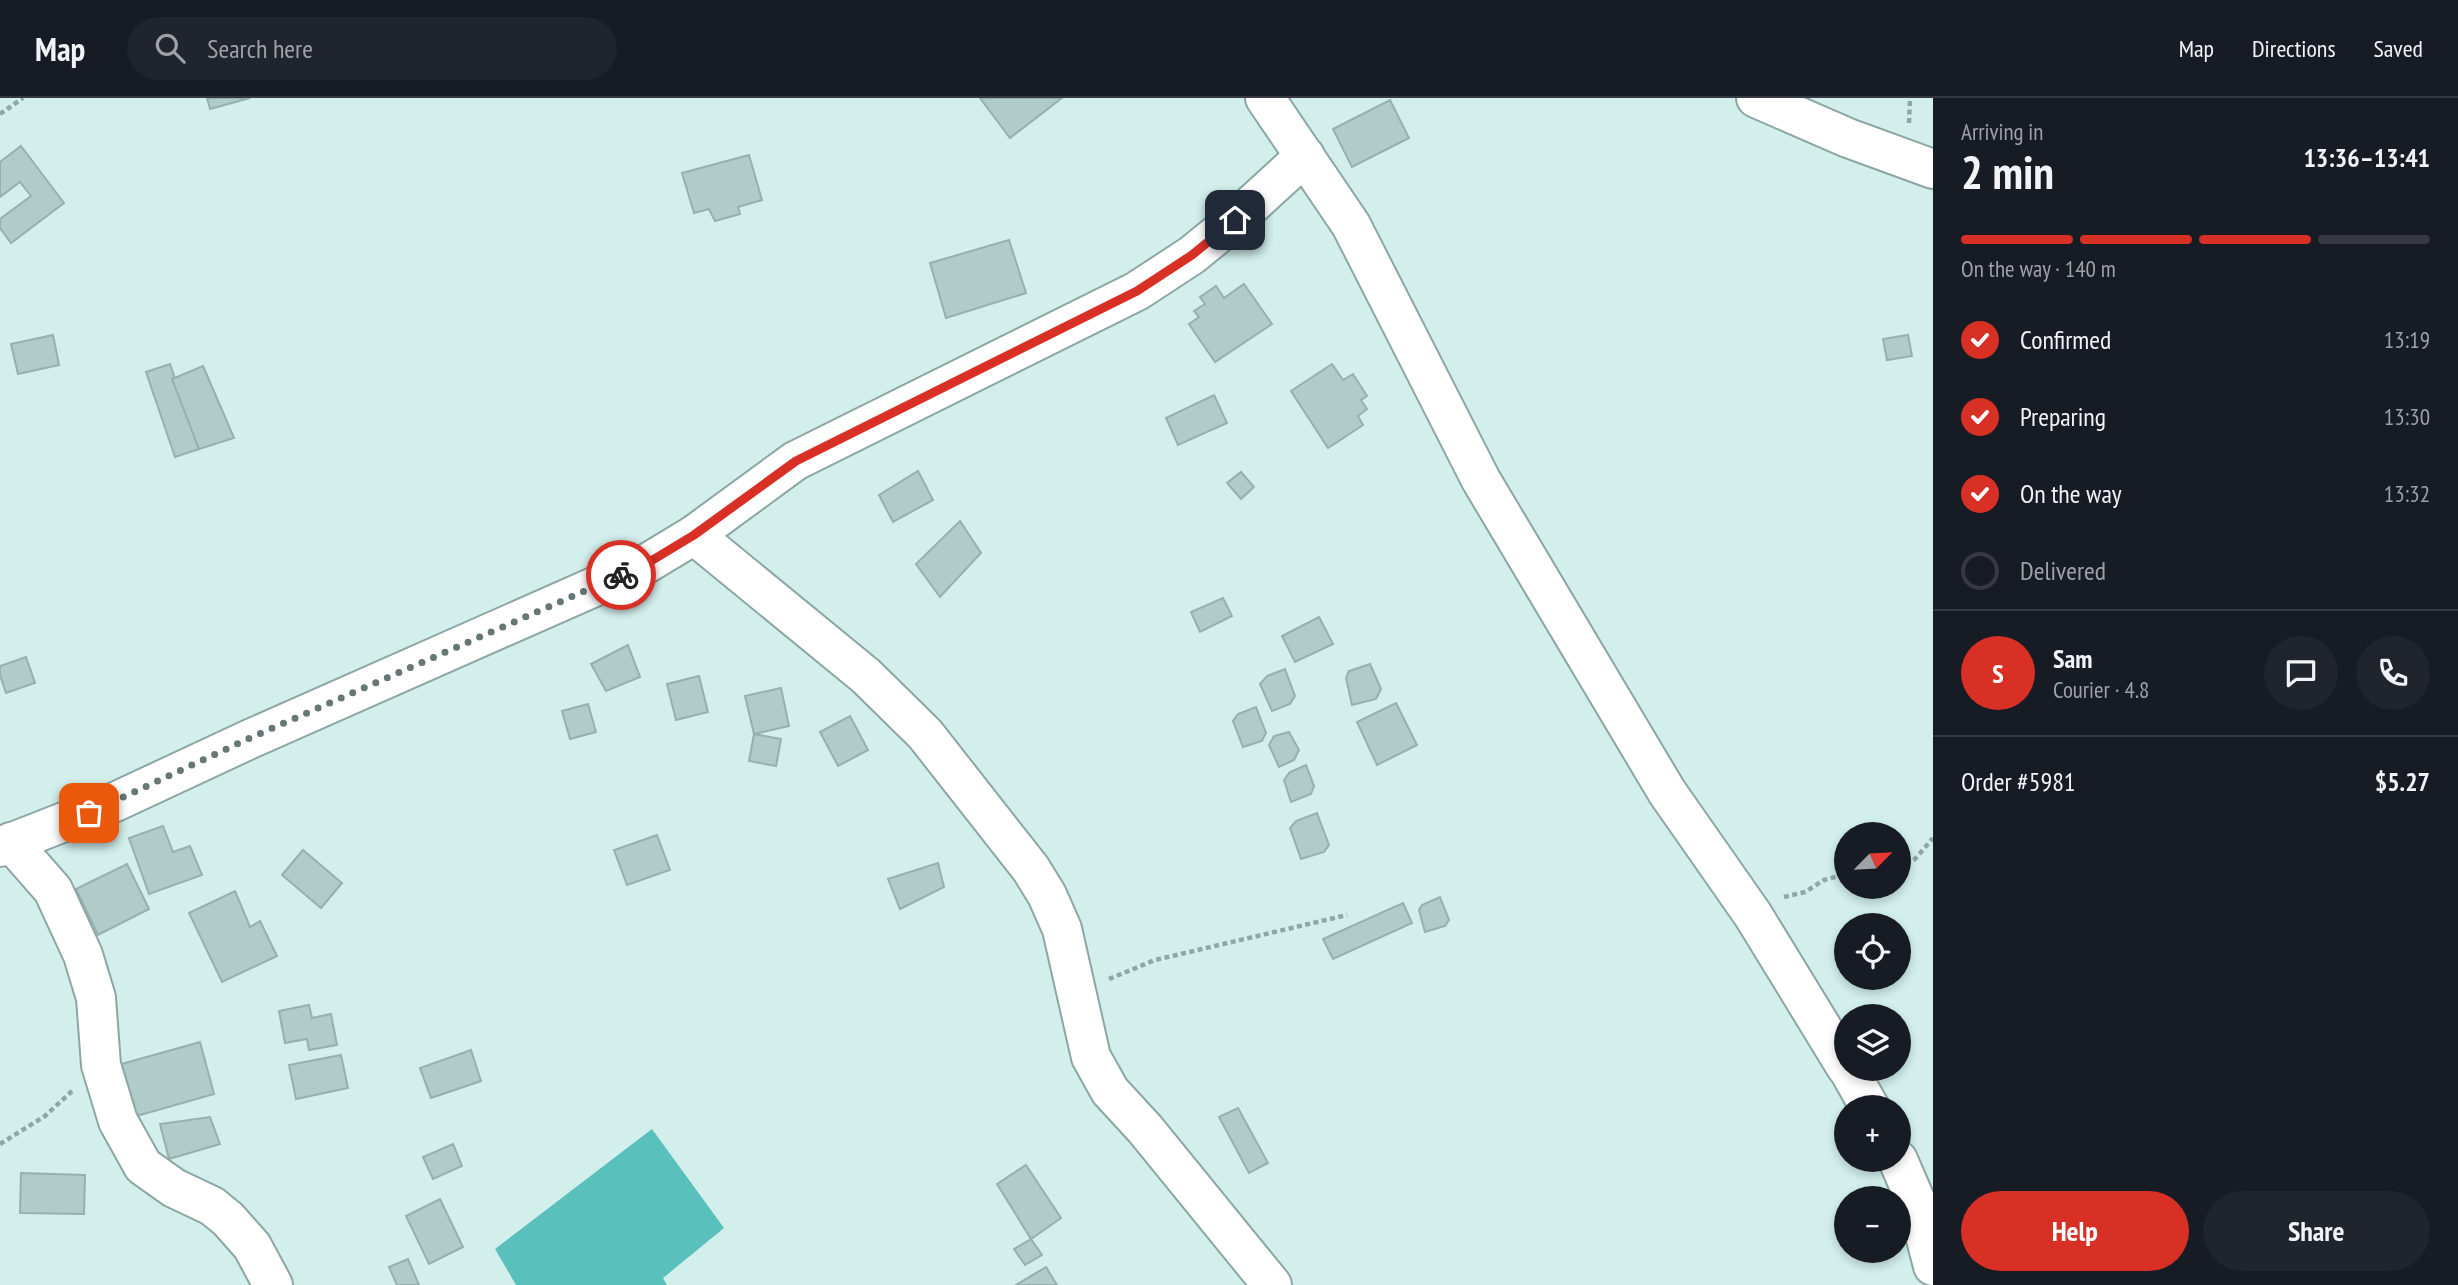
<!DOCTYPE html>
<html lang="en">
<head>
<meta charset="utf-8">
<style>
  :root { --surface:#171b24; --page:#20242c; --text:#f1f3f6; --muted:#9ea1a6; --line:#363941; --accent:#d93025 }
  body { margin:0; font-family:"PT Sans Narrow",sans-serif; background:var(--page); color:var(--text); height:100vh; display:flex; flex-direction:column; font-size:26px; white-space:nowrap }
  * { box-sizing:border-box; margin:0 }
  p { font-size:23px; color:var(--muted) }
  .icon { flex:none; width:38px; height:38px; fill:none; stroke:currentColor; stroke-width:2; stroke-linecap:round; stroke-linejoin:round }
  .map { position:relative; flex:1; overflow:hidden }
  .side { display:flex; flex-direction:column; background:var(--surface); width:525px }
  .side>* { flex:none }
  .needle { width:46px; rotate:66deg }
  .buttons { position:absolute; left:1834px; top:724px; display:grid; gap:14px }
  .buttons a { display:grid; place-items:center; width:77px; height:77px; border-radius:50%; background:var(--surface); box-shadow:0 4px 10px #0003; font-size:35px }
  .pin { position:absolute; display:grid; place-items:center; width:60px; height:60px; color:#fff; margin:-30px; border-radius:14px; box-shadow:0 4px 10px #0006 }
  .courier { position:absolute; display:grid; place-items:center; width:70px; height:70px; margin:-35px; border:5px solid #d93025; border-radius:50%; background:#fff; color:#222; box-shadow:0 2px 9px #0007 }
  .summary em { font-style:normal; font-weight:700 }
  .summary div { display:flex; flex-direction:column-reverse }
  .summary { display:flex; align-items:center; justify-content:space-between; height:119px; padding:0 28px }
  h1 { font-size:46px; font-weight:700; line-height:52px }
  .bar { display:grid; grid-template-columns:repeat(4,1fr); gap:10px 7px; align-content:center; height:84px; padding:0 28px }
  .bar i { height:9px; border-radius:5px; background:var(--line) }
  .bar .on { background:var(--accent) }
  .bar p { grid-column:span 4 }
  .line { display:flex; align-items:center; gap:18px; padding:0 28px; border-top:2px solid var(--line) }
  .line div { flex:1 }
  .round { display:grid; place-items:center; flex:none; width:74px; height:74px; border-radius:37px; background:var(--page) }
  ol { padding:0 28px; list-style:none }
  li { display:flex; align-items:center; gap:21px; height:77px }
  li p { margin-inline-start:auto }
  li .icon { padding:7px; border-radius:50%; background:var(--accent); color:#fff; stroke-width:4 }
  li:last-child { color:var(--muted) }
  li i { width:38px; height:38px; border:4px solid var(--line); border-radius:50% }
  .primary-button { display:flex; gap:14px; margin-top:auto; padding:14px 28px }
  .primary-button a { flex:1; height:80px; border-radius:42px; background:var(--accent); color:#fff; font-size:28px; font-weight:700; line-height:80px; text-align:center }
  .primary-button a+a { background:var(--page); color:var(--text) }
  header { display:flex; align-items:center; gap:42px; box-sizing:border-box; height:98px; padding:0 35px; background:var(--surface); border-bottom:2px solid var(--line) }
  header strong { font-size:33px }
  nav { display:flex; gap:38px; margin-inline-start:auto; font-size:24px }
  .search { width:490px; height:63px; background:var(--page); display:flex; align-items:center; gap:18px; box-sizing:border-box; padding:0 24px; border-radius:38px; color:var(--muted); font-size:26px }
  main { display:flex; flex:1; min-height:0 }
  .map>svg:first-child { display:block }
  .forest { fill:#5ac0bb }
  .building { fill:#b0ccc9; stroke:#95b0ae; stroke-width:2 }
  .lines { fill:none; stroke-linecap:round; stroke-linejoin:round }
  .minor-casing { stroke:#8ca6a4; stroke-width:42 }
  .path { stroke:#90a6a3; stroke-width:4.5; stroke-dasharray:5 3.5; stroke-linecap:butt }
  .minor { stroke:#fff; stroke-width:38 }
  .done { stroke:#667776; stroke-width:7; stroke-dasharray:0 12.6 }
  .route { stroke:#d93025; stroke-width:9 }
</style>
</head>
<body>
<header>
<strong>Map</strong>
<div class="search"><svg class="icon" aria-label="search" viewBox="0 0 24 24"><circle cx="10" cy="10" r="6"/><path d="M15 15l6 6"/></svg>Search here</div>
<nav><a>Map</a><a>Directions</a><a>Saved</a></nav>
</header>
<main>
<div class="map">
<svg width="1933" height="1187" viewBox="0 0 1933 1187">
  <rect width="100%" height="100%" fill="#d2efec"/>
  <!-- forest -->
  <path class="forest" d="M 652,1031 L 724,1130 L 663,1180 L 667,1187 L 516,1187 L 495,1151 Z"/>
  <!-- building -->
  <g class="building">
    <path d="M 207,0 L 250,0 L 210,11 Z"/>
    <path d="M 980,0 L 1062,0 L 1010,40 Z"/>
    <path d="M 1390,2 L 1409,40 L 1352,69 L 1333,31 Z"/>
    <path d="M 21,48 L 64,105 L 11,145 L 0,130 L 0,121 L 31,98 L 20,84 L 0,99 L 0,64 Z"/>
    <path d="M 749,57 L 762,102 L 738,109 L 740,116 L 715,123 L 709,111 L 694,115 L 682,75 Z"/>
    <path d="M 1009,142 L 1026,195 L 946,220 L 930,165 Z"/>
    <path d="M 1244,186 L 1272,226 L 1215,264 L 1189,226 L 1199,219 L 1194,213 L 1205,206 L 1200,199 L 1216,188 L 1224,200 Z"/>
    <path d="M 53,237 L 59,267 L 18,276 L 11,246 Z"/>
    <path d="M 1908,237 L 1912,258 L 1887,262 L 1883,241 Z"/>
    <path d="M 170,266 L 199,351 L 175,359 L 146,274 Z"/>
    <path d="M 1332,266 L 1343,282 L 1353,276 L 1367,298 L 1361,302 L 1367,311 L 1358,318 L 1363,327 L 1328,350 L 1291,293 Z"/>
    <path d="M 203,268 L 234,340 L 199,351 L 172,281 Z"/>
    <path d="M 1214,297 L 1227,325 L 1178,347 L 1166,320 Z"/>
    <path d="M 918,373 L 933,402 L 893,424 L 879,397 Z"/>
    <path d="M 1241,374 L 1254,389 L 1241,401 L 1227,385 Z"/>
    <path d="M 960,423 L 981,455 L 940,499 L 916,466 Z"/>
    <path d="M 1223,500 L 1232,518 L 1200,534 L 1191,514 Z"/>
    <path d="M 1319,519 L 1333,546 L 1295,564 L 1282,538 Z"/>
    <path d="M 628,547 L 640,579 L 606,593 L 591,566 Z"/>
    <path d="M 26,559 L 35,585 L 6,595 L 0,577 L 0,568 Z"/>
    <path d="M 1370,566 L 1381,591 L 1376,601 L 1352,607 L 1346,580 L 1349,573 Z"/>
    <path d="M 1285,571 L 1295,598 L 1290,606 L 1272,613 L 1260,586 L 1267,578 Z"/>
    <path d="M 699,578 L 708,614 L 676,622 L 667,586 Z"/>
    <path d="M 781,590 L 789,628 L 754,636 L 745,598 Z"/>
    <path d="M 1396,605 L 1417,647 L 1377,667 L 1357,624 Z"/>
    <path d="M 588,606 L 596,634 L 570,641 L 562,613 Z"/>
    <path d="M 1256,609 L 1266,635 L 1262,643 L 1243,649 L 1233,623 L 1238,616 Z"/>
    <path d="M 850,618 L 868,652 L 838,668 L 820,634 Z"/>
    <path d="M 1289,634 L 1299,652 L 1294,662 L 1279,669 L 1269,647 L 1274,638 Z"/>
    <path d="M 754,636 L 781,641 L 776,668 L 749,663 Z"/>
    <path d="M 1306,667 L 1314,688 L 1311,696 L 1291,704 L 1284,682 L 1290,674 Z"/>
    <path d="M 1317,715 L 1329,747 L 1324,754 L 1301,761 L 1290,730 L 1296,723 Z"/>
    <path d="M 163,728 L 173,754 L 190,748 L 202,777 L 149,796 L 129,740 Z"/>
    <path d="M 657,737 L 670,772 L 627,787 L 614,752 Z"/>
    <path d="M 303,752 L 342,785 L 321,810 L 282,777 Z"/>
    <path d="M 938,765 L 944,789 L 900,811 L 888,781 Z"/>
    <path d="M 127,766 L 149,811 L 98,837 L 76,791 Z"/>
    <path d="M 235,793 L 250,829 L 260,823 L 277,858 L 222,884 L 189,815 Z"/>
    <path d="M 1440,799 L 1449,822 L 1445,828 L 1425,834 L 1419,812 L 1422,807 Z"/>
    <path d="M 1403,805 L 1412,825 L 1333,861 L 1323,841 Z"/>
    <path d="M 309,907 L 312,920 L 331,916 L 337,947 L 309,952 L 307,941 L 285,945 L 279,913 Z"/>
    <path d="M 200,944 L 214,996 L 126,1021 L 111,969 Z"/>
    <path d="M 471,952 L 481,983 L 431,1000 L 420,970 Z"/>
    <path d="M 341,957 L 348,990 L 296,1001 L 289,967 Z"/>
    <path d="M 1238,1010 L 1268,1065 L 1249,1075 L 1219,1019 Z"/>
    <path d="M 210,1019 L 220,1046 L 169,1061 L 160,1026 Z"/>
    <path d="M 453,1046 L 462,1068 L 433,1081 L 423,1059 Z"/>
    <path d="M 1026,1067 L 1061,1120 L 1031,1141 L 997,1086 Z"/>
    <path d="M 21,1075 L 85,1077 L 84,1116 L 20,1115 Z"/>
    <path d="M 440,1101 L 463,1149 L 429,1166 L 406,1118 Z"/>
    <path d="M 1031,1141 L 1042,1157 L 1025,1167 L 1014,1151 Z"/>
    <path d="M 408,1161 L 419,1187 L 397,1187 L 389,1169 Z"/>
    <path d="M 1046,1169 L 1057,1187 L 1016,1187 Z"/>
  </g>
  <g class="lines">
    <defs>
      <g id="minor">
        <path d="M 1265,0 L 1351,127 L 1481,382 L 1667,694 L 1753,817 L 1846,969"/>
        <path d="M 1756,0 L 1848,40 L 1933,71"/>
        <path d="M 694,437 L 866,578 L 925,636 L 1031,771 L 1047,797 L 1062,831 L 1091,959 L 1110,993 L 1145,1031 L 1272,1187"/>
        <path d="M 11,744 L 53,792 L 83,857 L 96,900 L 101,967 L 118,1023 L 143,1068 L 174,1090 L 212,1108 L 228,1121 L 252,1148 L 273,1187"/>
        <path d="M 0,749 L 115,704 L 250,641 L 646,466 L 694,437 L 795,363 L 1137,193 L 1192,157 L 1235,122 L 1305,58"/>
        <path d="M 1848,971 L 1870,1010"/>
        <path d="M 1898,1062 L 1917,1106 L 1933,1168"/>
      </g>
    </defs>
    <!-- minor casing -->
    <use href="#minor" class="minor-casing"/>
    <!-- path -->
    <g class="path">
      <path d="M 0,16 L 23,0"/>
      <path d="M 1909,25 L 1910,0"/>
      <path d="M 1899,771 L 1915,761 L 1933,740"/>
      <path d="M 1784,799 L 1805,794 L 1824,782 L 1846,776"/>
      <path d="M 1109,881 L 1155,862 L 1347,817"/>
      <path d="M 0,1046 L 45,1018 L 72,993"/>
    </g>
    <!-- minor -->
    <use href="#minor" class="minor"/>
  </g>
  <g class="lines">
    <!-- done -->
    <path class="done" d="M 89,715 L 250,640 L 621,477"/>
    <!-- route -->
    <path class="route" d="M 621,477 L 646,466 L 694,437 L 796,363 L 1137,193 L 1192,157 L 1235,122"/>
  </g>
</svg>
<div class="buttons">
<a><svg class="needle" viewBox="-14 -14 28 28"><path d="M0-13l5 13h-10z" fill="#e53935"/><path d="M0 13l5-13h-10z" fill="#9ea1a6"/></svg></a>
<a><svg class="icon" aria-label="locate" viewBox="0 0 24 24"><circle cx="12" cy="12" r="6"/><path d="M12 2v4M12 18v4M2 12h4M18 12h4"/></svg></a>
<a><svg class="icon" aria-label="layers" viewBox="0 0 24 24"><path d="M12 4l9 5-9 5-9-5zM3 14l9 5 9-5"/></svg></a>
<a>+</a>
<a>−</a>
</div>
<div class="pin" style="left:89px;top:715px;background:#ea580c"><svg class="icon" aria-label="bag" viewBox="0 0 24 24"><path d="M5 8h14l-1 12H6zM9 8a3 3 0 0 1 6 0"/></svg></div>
<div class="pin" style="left:1235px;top:122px;background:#1f2937"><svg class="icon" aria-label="home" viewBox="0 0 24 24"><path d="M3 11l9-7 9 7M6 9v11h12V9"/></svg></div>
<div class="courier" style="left:621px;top:477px"><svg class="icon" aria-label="bike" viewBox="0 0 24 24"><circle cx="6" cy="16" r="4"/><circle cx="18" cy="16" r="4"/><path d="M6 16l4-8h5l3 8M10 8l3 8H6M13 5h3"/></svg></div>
</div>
<section class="side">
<div class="summary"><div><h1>2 min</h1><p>Arriving in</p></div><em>13:36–13:41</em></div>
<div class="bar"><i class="on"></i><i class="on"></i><i class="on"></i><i></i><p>On the way · 140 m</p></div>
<ol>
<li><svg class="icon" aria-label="check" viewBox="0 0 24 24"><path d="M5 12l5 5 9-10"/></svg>Confirmed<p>13:19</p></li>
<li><svg class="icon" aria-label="check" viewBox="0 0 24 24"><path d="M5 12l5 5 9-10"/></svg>Preparing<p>13:30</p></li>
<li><svg class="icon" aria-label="check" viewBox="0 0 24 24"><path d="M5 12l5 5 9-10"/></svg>On the way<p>13:32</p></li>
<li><i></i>Delivered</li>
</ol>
<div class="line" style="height:126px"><b class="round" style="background:var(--accent);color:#fff">S</b><div><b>Sam</b><p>Courier · 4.8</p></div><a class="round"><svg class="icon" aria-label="chat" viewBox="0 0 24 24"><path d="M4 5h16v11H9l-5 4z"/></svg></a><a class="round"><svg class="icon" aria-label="phone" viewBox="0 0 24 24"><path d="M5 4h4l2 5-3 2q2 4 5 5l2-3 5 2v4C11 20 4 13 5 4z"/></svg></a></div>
<div class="line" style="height:91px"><div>Order #5981</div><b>$5.27</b></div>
<div class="primary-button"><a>Help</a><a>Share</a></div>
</section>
</main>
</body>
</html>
